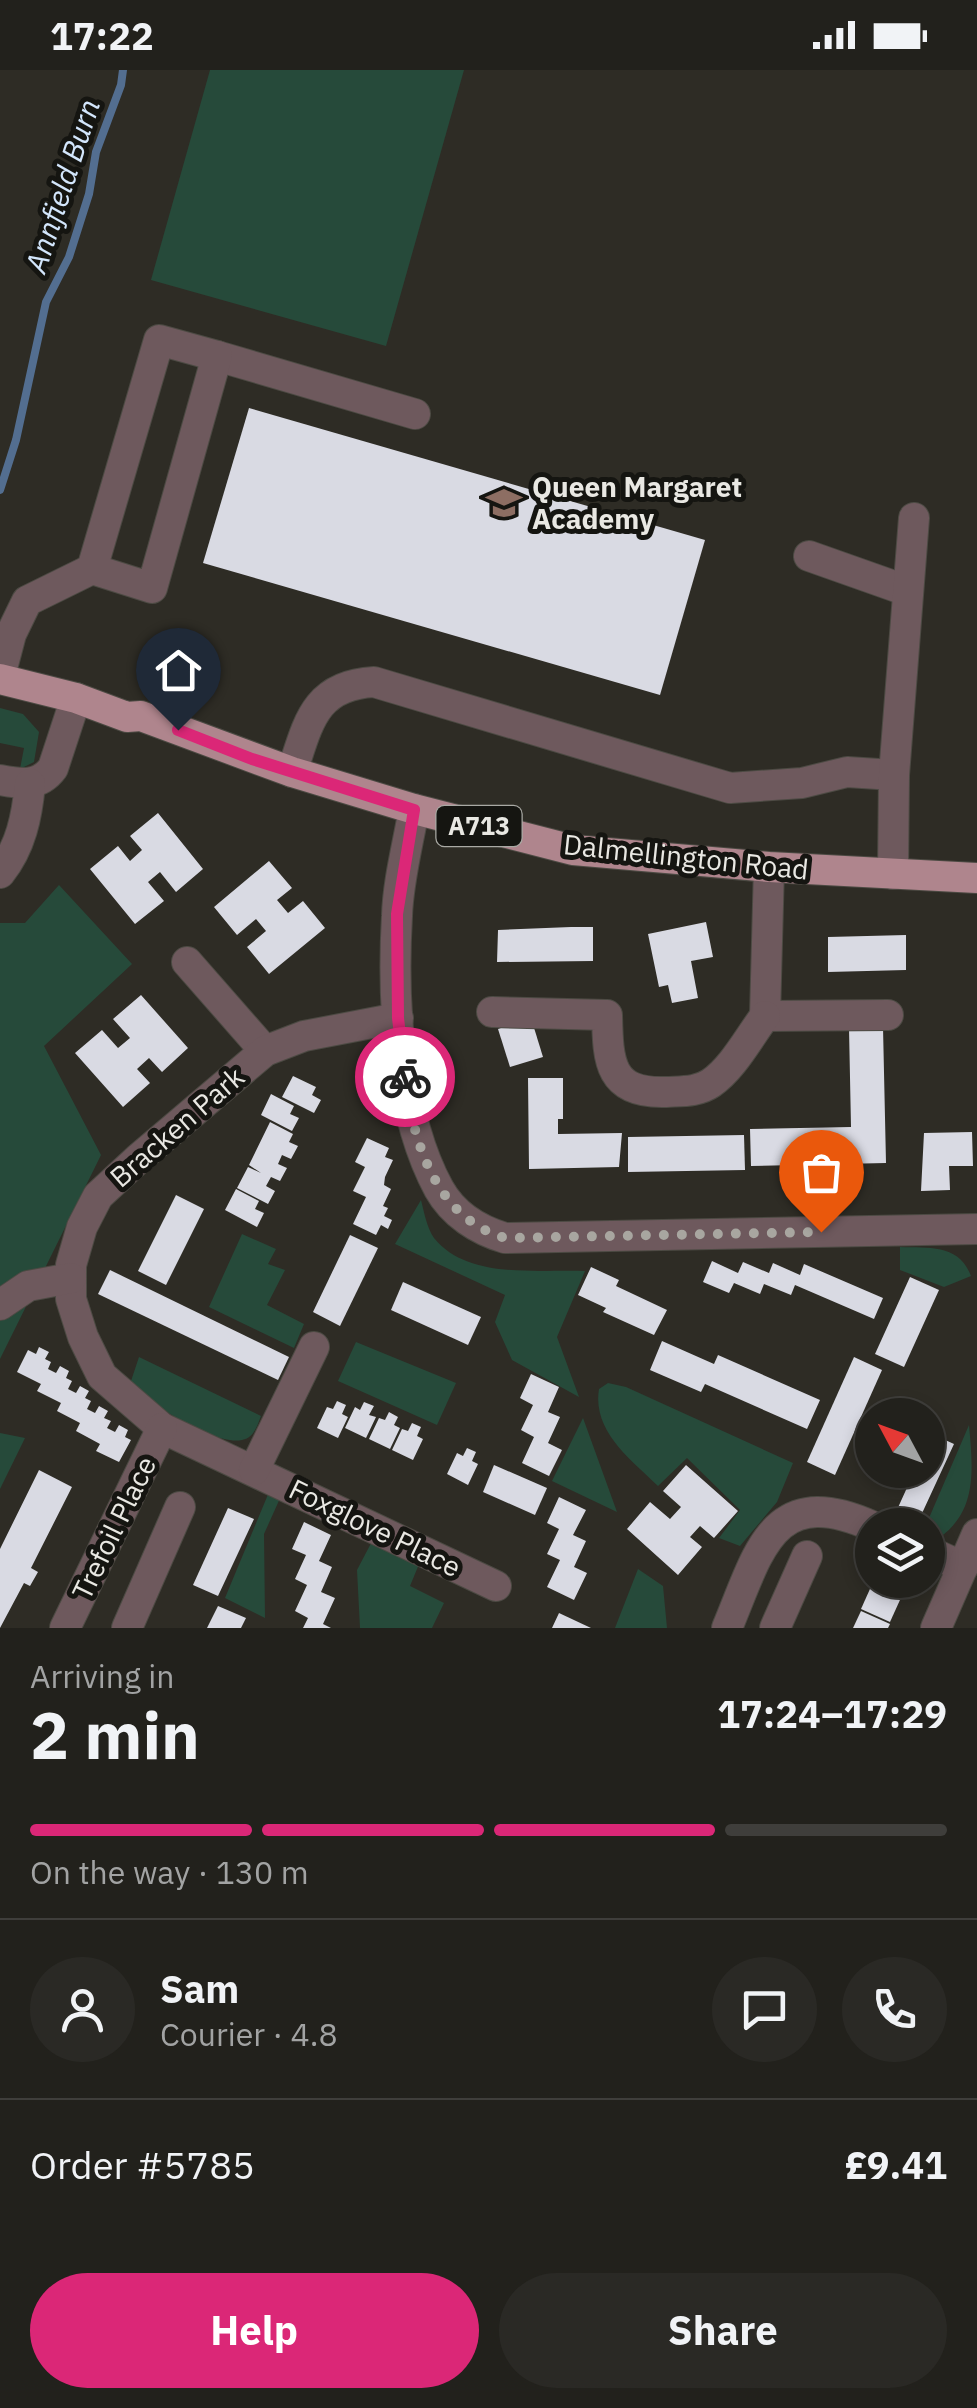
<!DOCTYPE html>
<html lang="en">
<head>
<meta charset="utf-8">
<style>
  :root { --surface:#22211c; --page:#2a2925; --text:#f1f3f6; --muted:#a2a3a3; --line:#3f3e3b; --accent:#db2777 }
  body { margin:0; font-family:"IBM Plex Sans",sans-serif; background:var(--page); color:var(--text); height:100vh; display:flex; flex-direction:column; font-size:38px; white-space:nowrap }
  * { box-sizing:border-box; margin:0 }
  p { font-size:32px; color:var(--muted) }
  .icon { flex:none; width:55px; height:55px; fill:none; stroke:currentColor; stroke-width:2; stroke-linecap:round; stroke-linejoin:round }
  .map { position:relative; height:1558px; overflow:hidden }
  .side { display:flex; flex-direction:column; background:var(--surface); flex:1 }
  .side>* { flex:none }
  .needle { width:65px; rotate:311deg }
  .controls { position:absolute; left:855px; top:1328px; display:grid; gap:20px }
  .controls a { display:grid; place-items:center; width:90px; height:90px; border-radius:50%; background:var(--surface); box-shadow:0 5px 15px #0003,0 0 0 2px var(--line); font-size:50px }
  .pin { position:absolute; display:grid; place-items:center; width:85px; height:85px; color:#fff; margin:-102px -42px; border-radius:50% 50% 50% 0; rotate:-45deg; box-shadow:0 0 10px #0007 }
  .pin .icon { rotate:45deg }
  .courier { position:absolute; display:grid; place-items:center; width:100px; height:100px; margin:-50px; border:8px solid #db2777; border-radius:50%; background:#fff; color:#222; box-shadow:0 2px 12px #0007 }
  .summary em { font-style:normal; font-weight:700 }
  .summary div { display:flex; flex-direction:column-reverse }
  .summary { display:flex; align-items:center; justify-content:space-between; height:170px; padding:0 30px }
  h1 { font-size:65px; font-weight:700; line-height:75px }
  .bar { display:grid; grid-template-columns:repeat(4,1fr); gap:15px 10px; align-content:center; height:120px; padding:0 30px }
  .bar i { height:12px; border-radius:8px; background:var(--line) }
  .bar .on { background:var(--accent) }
  .bar p { grid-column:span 4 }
  .line { display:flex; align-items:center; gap:25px; padding:0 30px; border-top:2px solid var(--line) }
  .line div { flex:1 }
  .round { display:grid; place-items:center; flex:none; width:105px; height:105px; border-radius:52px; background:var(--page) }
  .button { display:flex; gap:20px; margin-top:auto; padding:20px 30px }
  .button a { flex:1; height:115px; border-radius:60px; background:var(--accent); color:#fff; font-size:40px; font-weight:700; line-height:115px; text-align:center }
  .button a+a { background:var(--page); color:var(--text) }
  .status { display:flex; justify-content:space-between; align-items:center; height:70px; padding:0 50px; background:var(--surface); direction:ltr }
  .status svg { height:28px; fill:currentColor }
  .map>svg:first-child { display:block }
  .green { fill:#264a3a }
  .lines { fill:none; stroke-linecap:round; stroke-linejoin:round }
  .stream { stroke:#536e90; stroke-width:8 }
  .building { fill:#d9dae3 }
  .minor-casing { stroke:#4c4a43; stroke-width:32 }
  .major-casing { stroke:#4c4a43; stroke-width:32 }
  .minor { stroke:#6e595d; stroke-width:30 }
  .major { stroke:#af858d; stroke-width:30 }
  .done { stroke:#a8a6a0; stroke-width:10; stroke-dasharray:0 18 }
  .route { stroke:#db2777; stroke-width:12 }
  .labels { text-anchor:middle; stroke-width:10; stroke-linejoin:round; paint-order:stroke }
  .shield { fill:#151511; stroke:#a9a9a4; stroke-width:2.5 }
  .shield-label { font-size:25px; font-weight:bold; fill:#e9e8e3 }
  .poi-label { font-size:28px; font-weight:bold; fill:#e9e8e3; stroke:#151511; text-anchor:start }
  .street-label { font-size:28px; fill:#e9e8e3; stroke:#151511 }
  .water-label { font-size:30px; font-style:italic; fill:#d3e6fc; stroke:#151511 }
</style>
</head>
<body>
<div class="status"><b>17:22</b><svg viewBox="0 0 49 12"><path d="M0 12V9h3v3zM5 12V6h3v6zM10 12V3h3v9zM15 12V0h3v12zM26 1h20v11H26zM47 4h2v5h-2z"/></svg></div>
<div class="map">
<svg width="977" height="1558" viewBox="0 0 977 1558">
  <rect width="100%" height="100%" fill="#2e2c25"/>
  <!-- green -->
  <g class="green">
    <path d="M 210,0 L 464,0 L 386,276 L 151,210 Z"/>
    <path d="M 0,638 L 23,644 L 39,662 L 34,692 L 20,699 L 24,678 L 0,673 Z"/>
    <path d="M 59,815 L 132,894 L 44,976 L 101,1085 L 0,1289 L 0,853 L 25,853 Z"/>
    <path d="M 421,1130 C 424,1142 427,1158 434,1168 C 468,1210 537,1199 585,1201 L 557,1267 L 579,1327 L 512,1290 L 495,1252 L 505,1225 L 395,1174 Z"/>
    <path d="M 242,1164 L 276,1179 L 268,1194 L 285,1200 L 267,1235 L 304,1254 L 294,1278 L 209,1237 Z"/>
    <path d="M 900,1177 C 930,1178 959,1174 971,1206 L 944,1217 L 900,1200 Z"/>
    <path d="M 356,1272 L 456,1313 L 437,1355 L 338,1311 Z"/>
    <path d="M 139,1287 L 261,1346 C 257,1356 254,1368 242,1370 C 214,1376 147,1333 131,1311 Z"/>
    <path d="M 608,1313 L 626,1317 L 793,1393 L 777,1432 L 740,1476 L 719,1468 L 740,1440 L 687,1388 L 658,1416 C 631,1390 592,1361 599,1319 Z"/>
    <path d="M 583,1348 L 617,1442 L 552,1411 Z"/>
    <path d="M 969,1355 C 973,1399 977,1438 943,1465 L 928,1463 L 926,1455 Z"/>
    <path d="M 0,1363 L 25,1368 L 0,1419 Z"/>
    <path d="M 274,1410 L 286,1415 L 264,1464 L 265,1548 L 225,1528 Z"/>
    <path d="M 378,1460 L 424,1482 L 410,1516 L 444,1533 L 432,1558 L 360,1558 L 357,1500 Z"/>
    <path d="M 638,1499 L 663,1516 L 667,1558 L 615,1558 Z"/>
  </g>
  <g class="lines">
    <!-- stream -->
    <path class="stream" d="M 0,420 L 16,370 L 46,232 L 69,187 L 89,124 L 96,82 L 121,15 L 123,0"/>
  </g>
  <!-- building -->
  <g class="building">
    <path d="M 249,338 L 705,470 L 660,625 L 203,493 Z"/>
    <path d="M 158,743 L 203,799 L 176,822 L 160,802 L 148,812 L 164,831 L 135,854 L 90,799 L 118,776 L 130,791 L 142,780 L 130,766 Z"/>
    <path d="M 269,791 L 292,818 L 277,830 L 288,843 L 303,831 L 325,858 L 269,904 L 247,877 L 266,861 L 256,849 L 237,865 L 214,837 Z"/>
    <path d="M 706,852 L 713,887 L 691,891 L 698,928 L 672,933 L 668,915 L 659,917 L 648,864 Z"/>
    <path d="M 571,857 L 593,857 L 593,891 L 497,892 L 498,860 Z"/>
    <path d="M 906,865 L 906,900 L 828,902 L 828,867 Z"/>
    <path d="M 141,925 L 188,978 L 162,1002 L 149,988 L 137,999 L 150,1013 L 123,1037 L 75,983 L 102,960 L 118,978 L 130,968 L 113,949 Z"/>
    <path d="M 531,948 L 543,987 L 510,997 L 498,959 Z"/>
    <path d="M 883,957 L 886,1093 L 751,1096 L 750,1059 L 851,1057 L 849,958 Z"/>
    <path d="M 293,1006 L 316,1017 L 312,1025 L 321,1030 L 314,1043 L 282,1027 Z"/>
    <path d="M 528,1008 L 563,1008 L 563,1049 L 558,1049 L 558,1064 L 622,1063 L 619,1097 L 529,1099 Z"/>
    <path d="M 271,1024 L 294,1036 L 290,1044 L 299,1048 L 292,1061 L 261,1045 Z"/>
    <path d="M 270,1052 L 293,1064 L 289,1072 L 298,1076 L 291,1089 L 282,1085 L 278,1094 L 287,1098 L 280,1111 L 271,1107 L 266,1116 L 275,1121 L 268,1134 L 237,1118 L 248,1097 L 261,1103 L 249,1095 Z"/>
    <path d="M 972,1062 L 973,1096 L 949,1096 L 950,1120 L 921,1121 L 924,1063 Z"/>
    <path d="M 744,1065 L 745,1100 L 628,1102 L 628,1067 Z"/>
    <path d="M 367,1068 L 389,1078 L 385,1087 L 393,1090 L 385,1107 L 384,1115 L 391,1119 L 383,1136 L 388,1138 L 384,1146 L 392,1150 L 388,1159 L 381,1155 L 376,1165 L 353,1154 L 366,1127 L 353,1121 L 365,1097 L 355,1092 Z"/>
    <path d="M 236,1119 L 259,1131 L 255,1139 L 264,1143 L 257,1157 L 225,1140 Z"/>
    <path d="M 176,1125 L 204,1139 L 166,1215 L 138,1201 Z"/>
    <path d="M 350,1165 L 378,1178 L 340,1256 L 313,1242 Z"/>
    <path d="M 712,1191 L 738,1203 L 743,1192 L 769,1203 L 773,1193 L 800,1205 L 804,1194 L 883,1228 L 874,1249 L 795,1215 L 791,1225 L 764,1214 L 760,1224 L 734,1213 L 729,1223 L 703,1212 Z"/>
    <path d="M 591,1197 L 619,1210 L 616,1216 L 667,1240 L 654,1265 L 603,1242 L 606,1238 L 578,1225 Z"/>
    <path d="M 110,1200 L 289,1287 L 278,1310 L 98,1224 Z"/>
    <path d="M 910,1207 L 939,1220 L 904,1297 L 875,1284 Z"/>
    <path d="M 403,1212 L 481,1247 L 468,1275 L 391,1240 Z"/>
    <path d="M 662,1271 L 714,1294 L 718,1285 L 820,1330 L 807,1359 L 705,1314 L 701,1322 L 650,1300 Z"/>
    <path d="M 39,1277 L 49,1282 L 45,1289 L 51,1292 L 48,1299 L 56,1303 L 60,1296 L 69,1301 L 66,1308 L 72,1311 L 68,1319 L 76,1323 L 80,1316 L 89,1321 L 85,1328 L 91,1331 L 87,1339 L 95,1343 L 99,1336 L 108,1341 L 104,1348 L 111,1351 L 107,1358 L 115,1362 L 119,1355 L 128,1360 L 125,1367 L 131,1370 L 119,1392 L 96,1381 L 100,1374 L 76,1361 L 80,1353 L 57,1341 L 61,1333 L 37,1321 L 41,1314 L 17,1302 L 28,1280 L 36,1284 Z"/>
    <path d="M 854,1287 L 882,1300 L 835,1405 L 807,1392 Z"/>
    <path d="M 531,1304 L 559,1317 L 548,1342 L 560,1347 L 548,1373 L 562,1380 L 549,1406 L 522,1393 L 534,1367 L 521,1360 L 533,1335 L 520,1328 Z"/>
    <path d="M 337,1331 L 346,1335 L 342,1344 L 348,1347 L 338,1368 L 317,1358 L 327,1337 L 333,1339 Z"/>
    <path d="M 364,1332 L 374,1336 L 369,1345 L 376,1347 L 366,1368 L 345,1358 L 355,1337 L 360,1340 Z"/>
    <path d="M 389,1342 L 398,1347 L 394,1355 L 400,1358 L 390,1379 L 369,1369 L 379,1348 L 385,1350 Z"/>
    <path d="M 412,1353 L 421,1357 L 417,1366 L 423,1369 L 413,1390 L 392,1380 L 402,1359 L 408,1361 Z"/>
    <path d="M 932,1364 L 954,1374 L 918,1452 L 896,1442 L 915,1400 L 928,1400 L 928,1373 Z"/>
    <path d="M 467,1378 L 476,1382 L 472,1391 L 478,1394 L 468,1415 L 447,1404 L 457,1383 L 463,1386 Z"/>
    <path d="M 494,1395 L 547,1418 L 535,1445 L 483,1422 Z"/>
    <path d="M 686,1395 L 738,1441 L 714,1468 L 700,1456 L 690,1467 L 702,1477 L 678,1505 L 627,1459 L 650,1432 L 670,1449 L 681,1437 L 663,1421 Z"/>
    <path d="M 39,1400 L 72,1417 L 31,1498 L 38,1502 L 30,1516 L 24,1513 L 0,1558 L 0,1479 Z"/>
    <path d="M 559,1427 L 586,1440 L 573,1465 L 586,1471 L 574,1497 L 587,1503 L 574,1530 L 547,1517 L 560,1490 L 547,1484 L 559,1459 L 547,1453 Z"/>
    <path d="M 228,1438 L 254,1449 L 218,1526 L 193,1515 Z"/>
    <path d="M 304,1452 L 331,1465 L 319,1491 L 332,1497 L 321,1522 L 335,1528 L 323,1554 L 331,1558 L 303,1558 L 308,1548 L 295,1541 L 307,1515 L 295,1509 L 306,1485 L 292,1479 Z"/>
    <path d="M 874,1510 L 909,1510 L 890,1552 L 861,1539 Z"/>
    <path d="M 218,1536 L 246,1548 L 241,1558 L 207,1558 Z"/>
    <path d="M 861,1541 L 890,1554 L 888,1558 L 853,1558 Z"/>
    <path d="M 559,1543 L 591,1558 L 552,1558 Z"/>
  </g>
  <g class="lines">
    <defs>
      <g id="minor">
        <path d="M 217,286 L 415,344"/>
        <path d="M 809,486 L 908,521"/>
        <path d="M 0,606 L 11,564 L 27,531 L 92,499 L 152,518 L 217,286 L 159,270 L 92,499"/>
        <path d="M 292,702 C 308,654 314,615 374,612 L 730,718 L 802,713 L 847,702 L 894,705"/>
        <path d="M 0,710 C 21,714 39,717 53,698 L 76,628"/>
        <path d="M 414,739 C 408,774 398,811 397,846 C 392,930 398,1044 439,1119 C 453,1144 478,1160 505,1168 L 977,1159"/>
        <path d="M 769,797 L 765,946 L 888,945"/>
        <path d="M 0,803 C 21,777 27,746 30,714"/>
        <path d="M 893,804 L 894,705 L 914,448"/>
        <path d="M 187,892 L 265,981"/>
        <path d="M 492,942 L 607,945 C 608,992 609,1024 666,1022 C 682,1021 698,1022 711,1013 C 733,998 749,967 765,946"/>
        <path d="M 398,948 L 304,966 L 265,981 L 138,1089 L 98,1126 L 82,1157 L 71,1195 L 71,1229 L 83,1267 L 102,1306 L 162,1358 L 496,1516"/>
        <path d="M 0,1235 L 28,1216 L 71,1208"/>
        <path d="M 254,1400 L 314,1277"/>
        <path d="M 928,1481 L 963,1497"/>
        <path d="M 65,1558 L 162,1358"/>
        <path d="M 127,1558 L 180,1437"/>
        <path d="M 727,1558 C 759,1482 772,1411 872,1456"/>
        <path d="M 775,1558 L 807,1486"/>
        <path d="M 936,1558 L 977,1464"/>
      </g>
      <path id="major" d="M 0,609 L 76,628 L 127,647 L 141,646 L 292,702 L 414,739 L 573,780 L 769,797 L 977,808"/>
    </defs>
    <!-- minor casing -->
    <use href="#minor" class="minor-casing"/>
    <!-- major casing -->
    <use href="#major" class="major-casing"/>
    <!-- minor -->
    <use href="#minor" class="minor"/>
    <!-- major -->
    <use href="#major" class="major"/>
  </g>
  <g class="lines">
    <!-- done -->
    <path class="done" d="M 405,1007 C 413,1072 436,1148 505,1168 L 821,1162"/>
    <!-- route -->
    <path class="route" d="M 178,660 L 252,689 L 414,740 L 397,844 L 398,948 L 405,1007"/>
  </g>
  <!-- icons -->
  <defs>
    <symbol id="school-bare" viewBox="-9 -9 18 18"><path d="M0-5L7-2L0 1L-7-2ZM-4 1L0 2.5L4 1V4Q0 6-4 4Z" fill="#8d6e63" stroke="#151511" stroke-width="2.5" paint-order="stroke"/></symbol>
  </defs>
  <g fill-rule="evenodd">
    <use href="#school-bare" x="479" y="408" width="50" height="50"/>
  </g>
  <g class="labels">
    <!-- shield labels -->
    <rect class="shield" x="436.5" y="736" width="85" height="40" rx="8"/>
    <g class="shield-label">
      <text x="479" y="765">A713</text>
    </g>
    <!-- poi labels -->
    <g class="poi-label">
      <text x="532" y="427">Queen Margaret<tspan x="532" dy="32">Academy</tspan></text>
    </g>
    <!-- street labels -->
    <g class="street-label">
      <text transform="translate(686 787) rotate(6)" y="10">Dalmellington Road</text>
      <text transform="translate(177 1057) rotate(-41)" y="10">Bracken Park</text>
      <text transform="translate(114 1458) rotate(-64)" y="10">Trefoil Place</text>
      <text transform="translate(375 1458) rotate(26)" y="10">Foxglove Place</text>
    </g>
    <!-- water labels -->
    <g class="water-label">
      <text transform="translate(63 116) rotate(-72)" y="10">Annfield Burn</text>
    </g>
  </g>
</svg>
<div class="controls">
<a><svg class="needle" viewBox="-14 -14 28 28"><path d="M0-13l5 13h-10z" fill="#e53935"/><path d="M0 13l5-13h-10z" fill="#a2a3a3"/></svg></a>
<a><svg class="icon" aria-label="layers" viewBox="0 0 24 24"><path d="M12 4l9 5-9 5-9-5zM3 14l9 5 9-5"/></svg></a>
</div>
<div class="pin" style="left:821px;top:1162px;background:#ea580c"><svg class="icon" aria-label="bag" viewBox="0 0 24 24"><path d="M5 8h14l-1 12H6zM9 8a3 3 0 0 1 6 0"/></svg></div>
<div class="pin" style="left:178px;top:660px;background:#1f2937"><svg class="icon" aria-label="home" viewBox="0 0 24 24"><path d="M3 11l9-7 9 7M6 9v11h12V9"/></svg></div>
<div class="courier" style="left:405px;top:1007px"><svg class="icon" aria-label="bike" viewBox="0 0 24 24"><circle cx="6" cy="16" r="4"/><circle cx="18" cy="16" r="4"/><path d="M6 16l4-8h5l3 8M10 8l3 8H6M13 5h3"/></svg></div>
</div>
<section class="side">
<div class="summary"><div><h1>2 min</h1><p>Arriving in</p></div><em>17:24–17:29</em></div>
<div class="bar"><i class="on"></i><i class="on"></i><i class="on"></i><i></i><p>On the way · 130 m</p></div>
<div class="line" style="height:180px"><a class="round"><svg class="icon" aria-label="person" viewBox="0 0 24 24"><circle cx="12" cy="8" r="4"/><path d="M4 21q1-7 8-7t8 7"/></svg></a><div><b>Sam</b><p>Courier · 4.8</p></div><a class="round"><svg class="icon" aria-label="chat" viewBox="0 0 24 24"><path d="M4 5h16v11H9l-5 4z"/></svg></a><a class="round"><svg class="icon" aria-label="phone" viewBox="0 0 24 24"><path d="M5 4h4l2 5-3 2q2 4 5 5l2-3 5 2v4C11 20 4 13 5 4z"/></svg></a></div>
<div class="line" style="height:130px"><div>Order #5785</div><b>£9.41</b></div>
<div class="button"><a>Help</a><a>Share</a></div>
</section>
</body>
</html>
